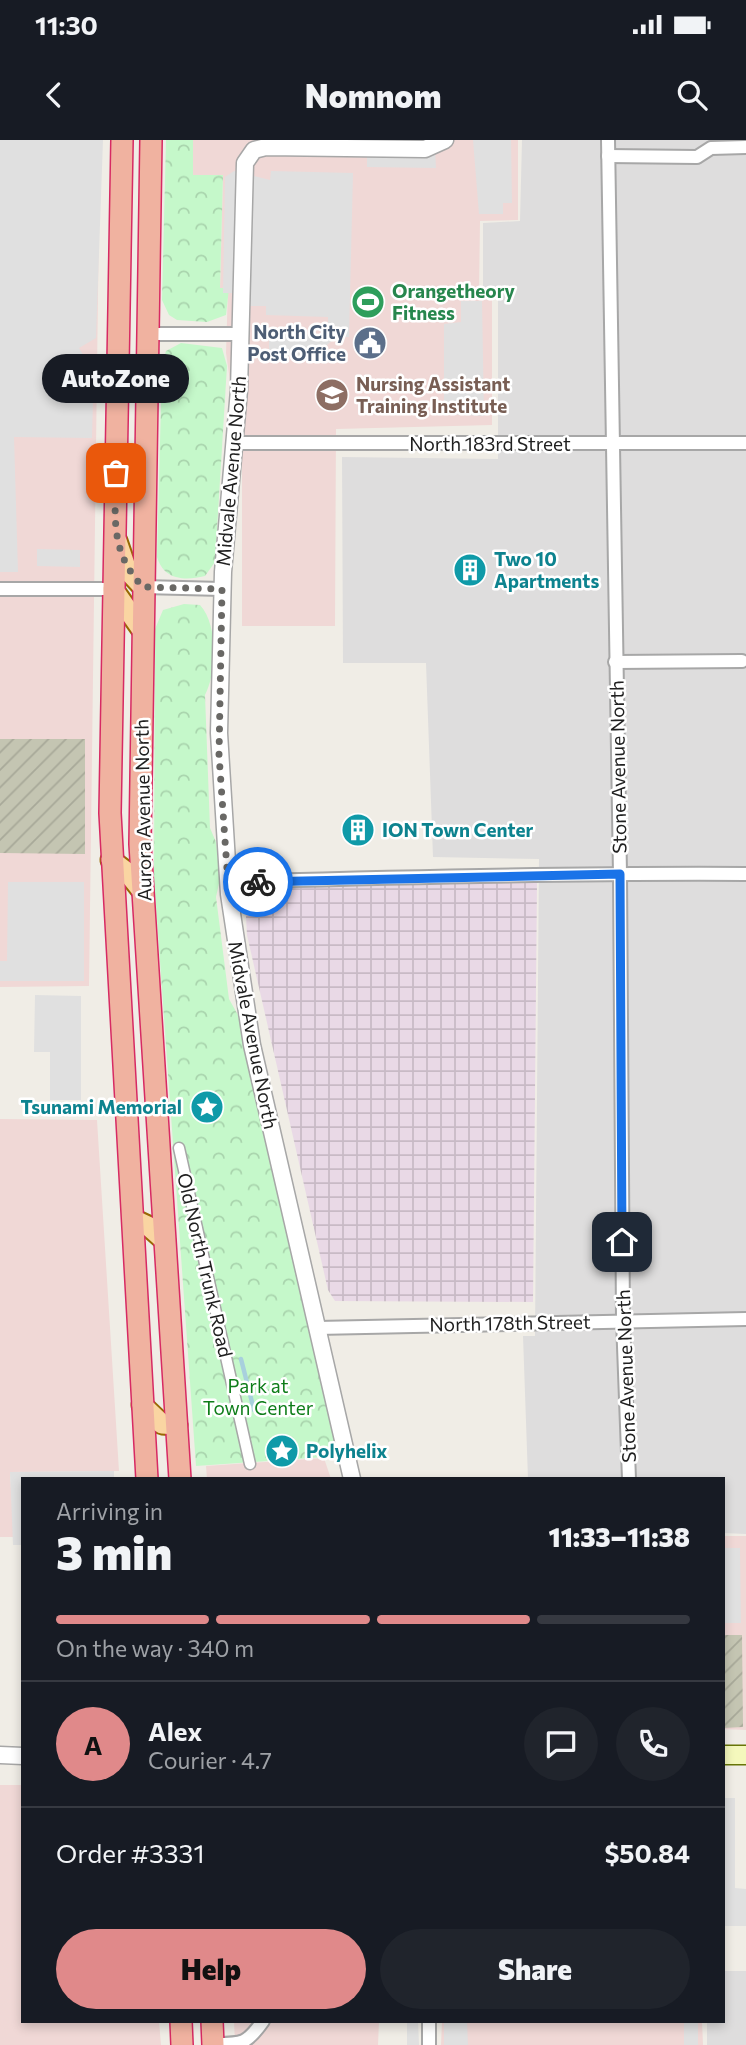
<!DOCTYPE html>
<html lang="en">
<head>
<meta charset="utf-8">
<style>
  :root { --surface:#171b24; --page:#20242c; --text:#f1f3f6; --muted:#9ea1a6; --line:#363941; --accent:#e0898a }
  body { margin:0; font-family:Commissioner,sans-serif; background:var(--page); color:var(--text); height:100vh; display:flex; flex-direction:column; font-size:26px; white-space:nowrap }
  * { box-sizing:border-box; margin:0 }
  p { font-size:23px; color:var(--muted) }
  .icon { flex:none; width:38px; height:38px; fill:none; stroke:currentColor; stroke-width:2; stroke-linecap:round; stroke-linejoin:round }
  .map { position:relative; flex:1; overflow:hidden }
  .details { position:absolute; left:21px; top:1337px; width:704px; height:546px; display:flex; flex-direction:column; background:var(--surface); border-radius:0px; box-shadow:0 4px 10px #0003 }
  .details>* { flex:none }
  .pin { position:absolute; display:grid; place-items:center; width:60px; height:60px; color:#fff; margin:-30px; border-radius:14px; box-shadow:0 4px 10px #0006 }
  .courier { position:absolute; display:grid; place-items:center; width:70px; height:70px; margin:-35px; border:5px solid #1a73e8; border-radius:50%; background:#fff; color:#222; box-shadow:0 2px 9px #0007 }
  .bubble { position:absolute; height:49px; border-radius:24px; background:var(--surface); box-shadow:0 4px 10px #0003; font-size:23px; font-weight:800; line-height:49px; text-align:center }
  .overview em { font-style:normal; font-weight:800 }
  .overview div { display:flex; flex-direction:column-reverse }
  .overview { display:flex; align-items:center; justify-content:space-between; height:119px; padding:0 35px }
  h1 { font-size:46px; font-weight:800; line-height:52px }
  .bar { display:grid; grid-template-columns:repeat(4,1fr); gap:10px 7px; align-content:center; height:84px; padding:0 35px }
  .bar i { height:9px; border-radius:5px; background:var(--line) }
  .bar .active { background:var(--accent) }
  .bar p { grid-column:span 4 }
  .line { display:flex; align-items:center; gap:18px; padding:0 35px; border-top:2px solid var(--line) }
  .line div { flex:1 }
  .round { display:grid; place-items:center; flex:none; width:74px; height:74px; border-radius:37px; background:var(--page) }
  .action { display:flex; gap:14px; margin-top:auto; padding:14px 35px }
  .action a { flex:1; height:80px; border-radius:42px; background:var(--accent); color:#111; font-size:28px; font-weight:800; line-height:80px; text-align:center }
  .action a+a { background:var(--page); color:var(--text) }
  .status { display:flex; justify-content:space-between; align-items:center; height:49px; padding:0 35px; background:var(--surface); direction:ltr }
  .status svg { height:19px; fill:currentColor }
  header { display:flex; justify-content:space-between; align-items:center; height:91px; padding:0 35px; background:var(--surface); font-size:32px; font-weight:800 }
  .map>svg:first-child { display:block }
  .residential { fill:#dedddd }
  .commercial { fill:#f0d8d6 }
  .industrial { fill:url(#industrial-grid) }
  .construction { fill:url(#construction-furrows) }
  .park { fill:url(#park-crowns) }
  .parking { fill:#e0e0e0 }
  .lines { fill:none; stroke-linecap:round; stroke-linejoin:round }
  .stream { stroke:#a8d0dd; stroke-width:4.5 }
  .pedestrian-casing { stroke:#a7a7a7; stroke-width:13 }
  .minor-casing { stroke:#a7a7a7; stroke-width:16 }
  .tertiary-casing { stroke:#a7a7a7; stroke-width:19 }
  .secondary-casing { stroke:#687607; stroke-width:21 }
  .primary-casing { stroke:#986903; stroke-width:23 }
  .trunk-casing { stroke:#d72a63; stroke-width:24 }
  .pedestrian { stroke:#fff; stroke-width:10 }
  .minor { stroke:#fff; stroke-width:12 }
  .tertiary { stroke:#fff; stroke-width:16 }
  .secondary { stroke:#f4f8bc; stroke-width:18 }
  .primary { stroke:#fad5a2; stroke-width:19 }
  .trunk { stroke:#f0b2a0; stroke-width:21 }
  .done { stroke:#696865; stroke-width:7; stroke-dasharray:0 12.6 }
  .route { stroke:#1a73e8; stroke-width:9 }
  .labels { text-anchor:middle; stroke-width:5; stroke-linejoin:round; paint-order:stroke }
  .leisure-label { font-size:19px; font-weight:bold; fill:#27864d; stroke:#fff; text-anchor:start }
  .service-label { font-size:19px; font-weight:bold; fill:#4e5e75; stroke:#fff; text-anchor:end }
  .education-label { font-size:19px; font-weight:bold; fill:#785e54; stroke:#fff; text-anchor:start }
  .street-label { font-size:19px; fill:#202020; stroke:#fff }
  .culture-label { font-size:19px; font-weight:bold; fill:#0d838f; stroke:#fff; text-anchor:start }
  .park-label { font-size:19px; fill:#0e7d19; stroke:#fff }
</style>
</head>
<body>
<div class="status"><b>11:30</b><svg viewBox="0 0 49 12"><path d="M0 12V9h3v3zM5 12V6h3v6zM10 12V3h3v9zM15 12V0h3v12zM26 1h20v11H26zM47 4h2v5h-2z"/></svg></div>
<header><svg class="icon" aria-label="back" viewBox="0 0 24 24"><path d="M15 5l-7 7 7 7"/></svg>Nomnom<svg class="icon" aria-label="search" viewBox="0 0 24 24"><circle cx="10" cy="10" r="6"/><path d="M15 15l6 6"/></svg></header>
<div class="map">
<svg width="746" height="1905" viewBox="0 0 746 1905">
  <defs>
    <pattern id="industrial-grid" width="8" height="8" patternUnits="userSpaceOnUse" patternTransform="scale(1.75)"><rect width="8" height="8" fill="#e9d9e6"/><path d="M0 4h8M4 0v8" fill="none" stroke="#c8bac5"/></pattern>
    <pattern id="construction-furrows" width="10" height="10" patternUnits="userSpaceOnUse" patternTransform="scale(1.75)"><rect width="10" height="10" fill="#c4c5b2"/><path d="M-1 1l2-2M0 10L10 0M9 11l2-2" fill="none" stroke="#a8a999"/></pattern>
    <pattern id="park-crowns" width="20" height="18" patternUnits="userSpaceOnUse" patternTransform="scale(1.75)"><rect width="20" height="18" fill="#c5f8ca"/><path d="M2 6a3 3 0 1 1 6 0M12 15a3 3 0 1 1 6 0" fill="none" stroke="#a9d4ad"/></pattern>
  </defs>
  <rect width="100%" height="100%" fill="#f0ede6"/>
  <!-- residential -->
  <g class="residential">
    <path d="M 522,0 L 746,0 L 746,1394 L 723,1393 L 723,1339 L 528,1339 L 523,1196 L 535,1196 L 539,719 L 433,717 L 426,523 L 343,523 L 342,317 L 498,319 L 498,151 L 483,149 L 483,83 L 520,81 Z"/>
    <path d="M 723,1831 L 746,1831 L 746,1905 L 707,1905 L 707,1881 L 723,1881 Z"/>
  </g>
  <!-- commercial -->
  <g class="commercial">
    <path d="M 0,0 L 100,0 L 89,846 L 0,847 Z"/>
    <path d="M 193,0 L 518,0 L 518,80 L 480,81 L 479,153 L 492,154 L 492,285 L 336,289 L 335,486 L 242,486 L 242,324 L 226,213 L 228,148 L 220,148 L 223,36 L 192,35 Z"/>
    <path d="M 0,979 L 97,980 L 119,1331 L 10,1332 L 14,1397 L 0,1397 Z"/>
    <path d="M 324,1318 L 331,1339 L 207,1339 L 206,1326 Z"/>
    <path d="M 723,1396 L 746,1396 L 746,1590 L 723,1589 Z"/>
    <path d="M 0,1645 L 23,1645 L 23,1881 L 159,1881 L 161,1905 L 0,1905 Z"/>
    <path d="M 234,1881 L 379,1881 L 378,1905 L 235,1905 Z"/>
    <path d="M 442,1881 L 702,1881 L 703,1905 L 441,1905 Z"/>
  </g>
  <!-- industrial -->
  <path class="industrial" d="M 244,741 L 537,742 L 533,1162 L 335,1161 L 328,1150 L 247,795 Z"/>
  <!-- construction -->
  <g class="construction">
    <path d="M 0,599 L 85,599 L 85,714 L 0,713 Z"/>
    <path d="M 723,1495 L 742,1495 L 743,1587 L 723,1588 Z"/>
  </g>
  <!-- park -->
  <g class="park">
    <path d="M 166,0 L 193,0 L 193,35 L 223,35 L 220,148 L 229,148 L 226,175 L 207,182 L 177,180 L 169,175 L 162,160 Z"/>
    <path d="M 181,203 L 222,208 L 227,226 L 215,422 L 205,436 C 184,441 164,440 157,417 L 162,225 L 166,211 Z"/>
    <path d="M 184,464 L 200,465 C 218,484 217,532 205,555 L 210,688 L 216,702 L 220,739 L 216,757 L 229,859 L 238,875 L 339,1316 L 196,1326 L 154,737 L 155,489 L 163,470 Z"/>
  </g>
  <!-- parking -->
  <g class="parking">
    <path d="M 0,0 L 103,0 L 96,198 L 79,208 L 85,218 L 59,220 L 67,231 L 75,232 L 75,247 L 84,258 L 93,259 L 92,298 L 14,297 L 18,432 L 0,432 Z"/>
    <path d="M 311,0 L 408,0 L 408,8 L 435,8 L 436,28 L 367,27 L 367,8 Z"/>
    <path d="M 473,0 L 511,0 L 512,63 L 503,63 L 503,74 L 479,74 Z"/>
    <path d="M 234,31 L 270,40 L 271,31 L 353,33 L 349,197 L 336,197 L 327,205 L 327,217 L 269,216 L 269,194 L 322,195 L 328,190 L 328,177 L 266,175 L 266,166 L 242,166 L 242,153 L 223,153 L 225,37 Z"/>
    <path d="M 461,161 L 482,161 L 484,276 L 444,274 L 444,184 L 461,182 Z"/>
    <path d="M 37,409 L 80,410 L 80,427 L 37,426 Z"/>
    <path d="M 8,742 L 84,742 L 84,841 L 0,841 L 0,821 L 7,821 Z"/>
    <path d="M 35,855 L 81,856 L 81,960 L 50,960 L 50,912 L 34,912 Z"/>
    <path d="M 114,1331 L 114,1339 L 23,1339 L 23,1405 L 13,1405 L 10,1332 Z"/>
    <path d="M 723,1408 L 740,1408 L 741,1483 L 723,1483 Z"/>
    <path d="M 723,1658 L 735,1658 L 735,1748 L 746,1749 L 746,1786 L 723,1786 Z"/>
    <path d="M 407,1881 L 418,1881 L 419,1905 L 407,1905 Z"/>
    <path d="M 444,1881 L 467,1881 L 468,1905 L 444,1905 Z"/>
    <rect x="684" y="1881" width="14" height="24"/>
  </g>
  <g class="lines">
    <!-- stream -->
    <path class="stream" d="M 241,1219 L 254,1270"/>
    <defs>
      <path id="pedestrian" d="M 179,1008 L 250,1324"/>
      <g id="minor">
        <path d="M 608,0 L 620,734 L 623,1180 L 629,1339"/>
        <path d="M 608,16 L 697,17 L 711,8 L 746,7"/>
        <path d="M 150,194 L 241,194"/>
        <path d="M 233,303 L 746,303"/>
        <path d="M 143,447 L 222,449"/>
        <path d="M 0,449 L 113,449"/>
        <path d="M 615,522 L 742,521"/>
        <path d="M 228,742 C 401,737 573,733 746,734"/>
        <path d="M 317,1188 L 746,1179"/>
        <path d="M 429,1881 L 429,1905"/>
        <path d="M 213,1904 C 242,1904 246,1905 263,1881"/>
      </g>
      <g id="tertiary">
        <path d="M 352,1339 L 252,905 L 229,754 L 219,593 L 223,432 L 239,250 L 245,23 L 254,10 L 266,7 L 425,9 L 445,0"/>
        <path d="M 0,1615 L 23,1616"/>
      </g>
      <path id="secondary" d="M 723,1615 L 746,1615"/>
      <g id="primary">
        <path d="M 117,236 L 131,240 L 147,258"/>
        <path d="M 117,401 L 127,430 L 143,447"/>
        <path d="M 113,449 L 142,490"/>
        <path d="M 111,720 L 127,732 L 143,752"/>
        <path d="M 133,1079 L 148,1086 L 165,1101"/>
        <path d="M 142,1265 L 162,1284 L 177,1285"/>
      </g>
      <g id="trunk">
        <path d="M 122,0 L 110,673 L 147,1339"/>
        <path d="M 151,0 L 140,704 L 180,1339"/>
        <path d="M 181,1881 L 182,1905"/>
        <path d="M 212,1881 L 213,1905"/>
      </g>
    </defs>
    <!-- pedestrian casing -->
    <use href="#pedestrian" class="pedestrian-casing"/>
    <!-- minor casing -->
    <use href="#minor" class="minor-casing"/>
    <!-- tertiary casing -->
    <use href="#tertiary" class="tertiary-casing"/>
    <!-- secondary casing -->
    <use href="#secondary" class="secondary-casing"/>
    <!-- primary casing -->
    <use href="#primary" class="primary-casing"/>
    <!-- trunk casing -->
    <use href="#trunk" class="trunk-casing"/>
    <!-- pedestrian -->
    <use href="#pedestrian" class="pedestrian"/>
    <!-- minor -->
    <use href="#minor" class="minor"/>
    <!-- tertiary -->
    <use href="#tertiary" class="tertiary"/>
    <!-- secondary -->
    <use href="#secondary" class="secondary"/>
    <!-- primary -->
    <use href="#primary" class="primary"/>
    <!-- trunk -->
    <use href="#trunk" class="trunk"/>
  </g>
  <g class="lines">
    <!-- done -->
    <path class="done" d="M 116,333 C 115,378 110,412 143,447 L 222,449 L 219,615 L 228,743 L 258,742"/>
    <!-- route -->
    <path class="route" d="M 258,742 L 620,734 L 622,1102"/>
  </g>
  <!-- icons -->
  <defs>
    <symbol id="stadium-disc" viewBox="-11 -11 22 22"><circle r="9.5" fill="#2e9e5b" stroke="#fff"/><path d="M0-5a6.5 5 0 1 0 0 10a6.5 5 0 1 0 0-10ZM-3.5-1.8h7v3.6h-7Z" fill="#fff"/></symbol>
    <symbol id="civic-disc" viewBox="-11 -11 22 22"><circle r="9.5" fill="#5c6f8a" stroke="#fff"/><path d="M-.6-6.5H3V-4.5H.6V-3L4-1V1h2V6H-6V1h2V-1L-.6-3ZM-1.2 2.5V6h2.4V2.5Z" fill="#fff"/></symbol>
    <symbol id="university-disc" viewBox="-11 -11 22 22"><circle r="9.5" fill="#8d6e63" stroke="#fff"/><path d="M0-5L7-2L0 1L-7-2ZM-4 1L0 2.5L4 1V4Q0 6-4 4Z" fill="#fff"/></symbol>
    <symbol id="building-disc" viewBox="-11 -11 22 22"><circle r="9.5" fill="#0f9aa8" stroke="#fff"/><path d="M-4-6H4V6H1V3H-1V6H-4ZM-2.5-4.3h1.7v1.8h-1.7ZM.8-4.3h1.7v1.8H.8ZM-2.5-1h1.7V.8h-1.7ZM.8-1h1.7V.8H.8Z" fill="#fff"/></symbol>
    <symbol id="sight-disc" viewBox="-11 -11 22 22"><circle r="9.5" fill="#0f9aa8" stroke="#fff"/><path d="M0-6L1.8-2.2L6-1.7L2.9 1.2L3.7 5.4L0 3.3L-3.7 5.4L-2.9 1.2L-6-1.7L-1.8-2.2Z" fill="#fff"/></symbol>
  </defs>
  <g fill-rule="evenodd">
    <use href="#stadium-disc" x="349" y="143" width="38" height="38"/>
    <use href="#civic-disc" x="351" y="184" width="38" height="38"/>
    <use href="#university-disc" x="313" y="236" width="38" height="38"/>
    <use href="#building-disc" x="451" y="411" width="38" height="38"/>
    <use href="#building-disc" x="339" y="671" width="38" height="38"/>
    <use href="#sight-disc" x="188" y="948" width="38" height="38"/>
    <use href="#sight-disc" x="263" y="1292" width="38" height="38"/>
  </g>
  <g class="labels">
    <!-- leisure labels -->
    <g class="leisure-label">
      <text x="392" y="158">Orangetheory<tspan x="392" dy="22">Fitness</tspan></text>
    </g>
    <!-- service labels -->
    <g class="service-label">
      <text x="346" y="199">North City<tspan x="346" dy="22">Post Office</tspan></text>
    </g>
    <!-- education labels -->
    <g class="education-label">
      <text x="356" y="251">Nursing Assistant<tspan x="356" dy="22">Training Institute</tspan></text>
    </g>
    <!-- street labels -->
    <g class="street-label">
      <text x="490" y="311">North 183rd Street</text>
      <text transform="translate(231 331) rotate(-85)" y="7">Midvale Avenue North</text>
      <text transform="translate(618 627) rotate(-91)" y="7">Stone Avenue North</text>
      <text transform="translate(143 670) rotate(-91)" y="7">Aurora Avenue North</text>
      <text transform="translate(253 895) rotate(79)" y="7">Midvale Avenue North</text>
      <text transform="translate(205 1125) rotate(77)" y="7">Old North Trunk Road</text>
      <text transform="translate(510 1183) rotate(-1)" y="7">North 178th Street</text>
      <text transform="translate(626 1236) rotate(-92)" y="7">Stone Avenue North</text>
    </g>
    <!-- culture labels -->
    <g class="culture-label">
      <text x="494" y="426">Two 10<tspan x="494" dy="22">Apartments</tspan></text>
      <text x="382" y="697">ION Town Center</text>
      <text x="182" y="974" text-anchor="end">Tsunami Memorial</text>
      <text x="306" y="1318">Polyhelix</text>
    </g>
    <!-- park labels -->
    <g class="park-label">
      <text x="258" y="1253">Park at<tspan x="258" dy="22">Town Center</tspan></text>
    </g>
  </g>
</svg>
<div class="pin" style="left:116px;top:333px;background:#ea580c"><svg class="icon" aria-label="bag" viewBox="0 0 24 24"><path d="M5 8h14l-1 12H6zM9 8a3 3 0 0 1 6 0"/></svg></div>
<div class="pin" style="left:622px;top:1102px;background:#1f2937"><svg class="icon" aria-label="home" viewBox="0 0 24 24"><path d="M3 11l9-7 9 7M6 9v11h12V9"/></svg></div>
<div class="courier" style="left:258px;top:742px"><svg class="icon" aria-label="bike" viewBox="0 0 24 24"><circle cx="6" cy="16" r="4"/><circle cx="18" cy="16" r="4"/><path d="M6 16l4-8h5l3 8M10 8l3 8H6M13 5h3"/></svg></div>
<div class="bubble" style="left:42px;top:214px;width:147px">AutoZone</div>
<section class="details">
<div class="overview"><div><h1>3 min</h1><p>Arriving in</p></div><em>11:33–11:38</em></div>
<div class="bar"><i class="active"></i><i class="active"></i><i class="active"></i><i></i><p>On the way · 340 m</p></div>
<div class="line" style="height:126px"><b class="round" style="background:var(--accent);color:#111">A</b><div><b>Alex</b><p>Courier · 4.7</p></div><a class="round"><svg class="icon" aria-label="chat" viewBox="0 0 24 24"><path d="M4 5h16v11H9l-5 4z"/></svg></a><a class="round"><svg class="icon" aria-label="phone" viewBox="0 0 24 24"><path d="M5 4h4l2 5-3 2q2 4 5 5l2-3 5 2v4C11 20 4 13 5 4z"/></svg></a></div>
<div class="line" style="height:91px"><div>Order #3331</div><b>$50.84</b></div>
<div class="action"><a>Help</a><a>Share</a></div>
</section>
</div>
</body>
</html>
